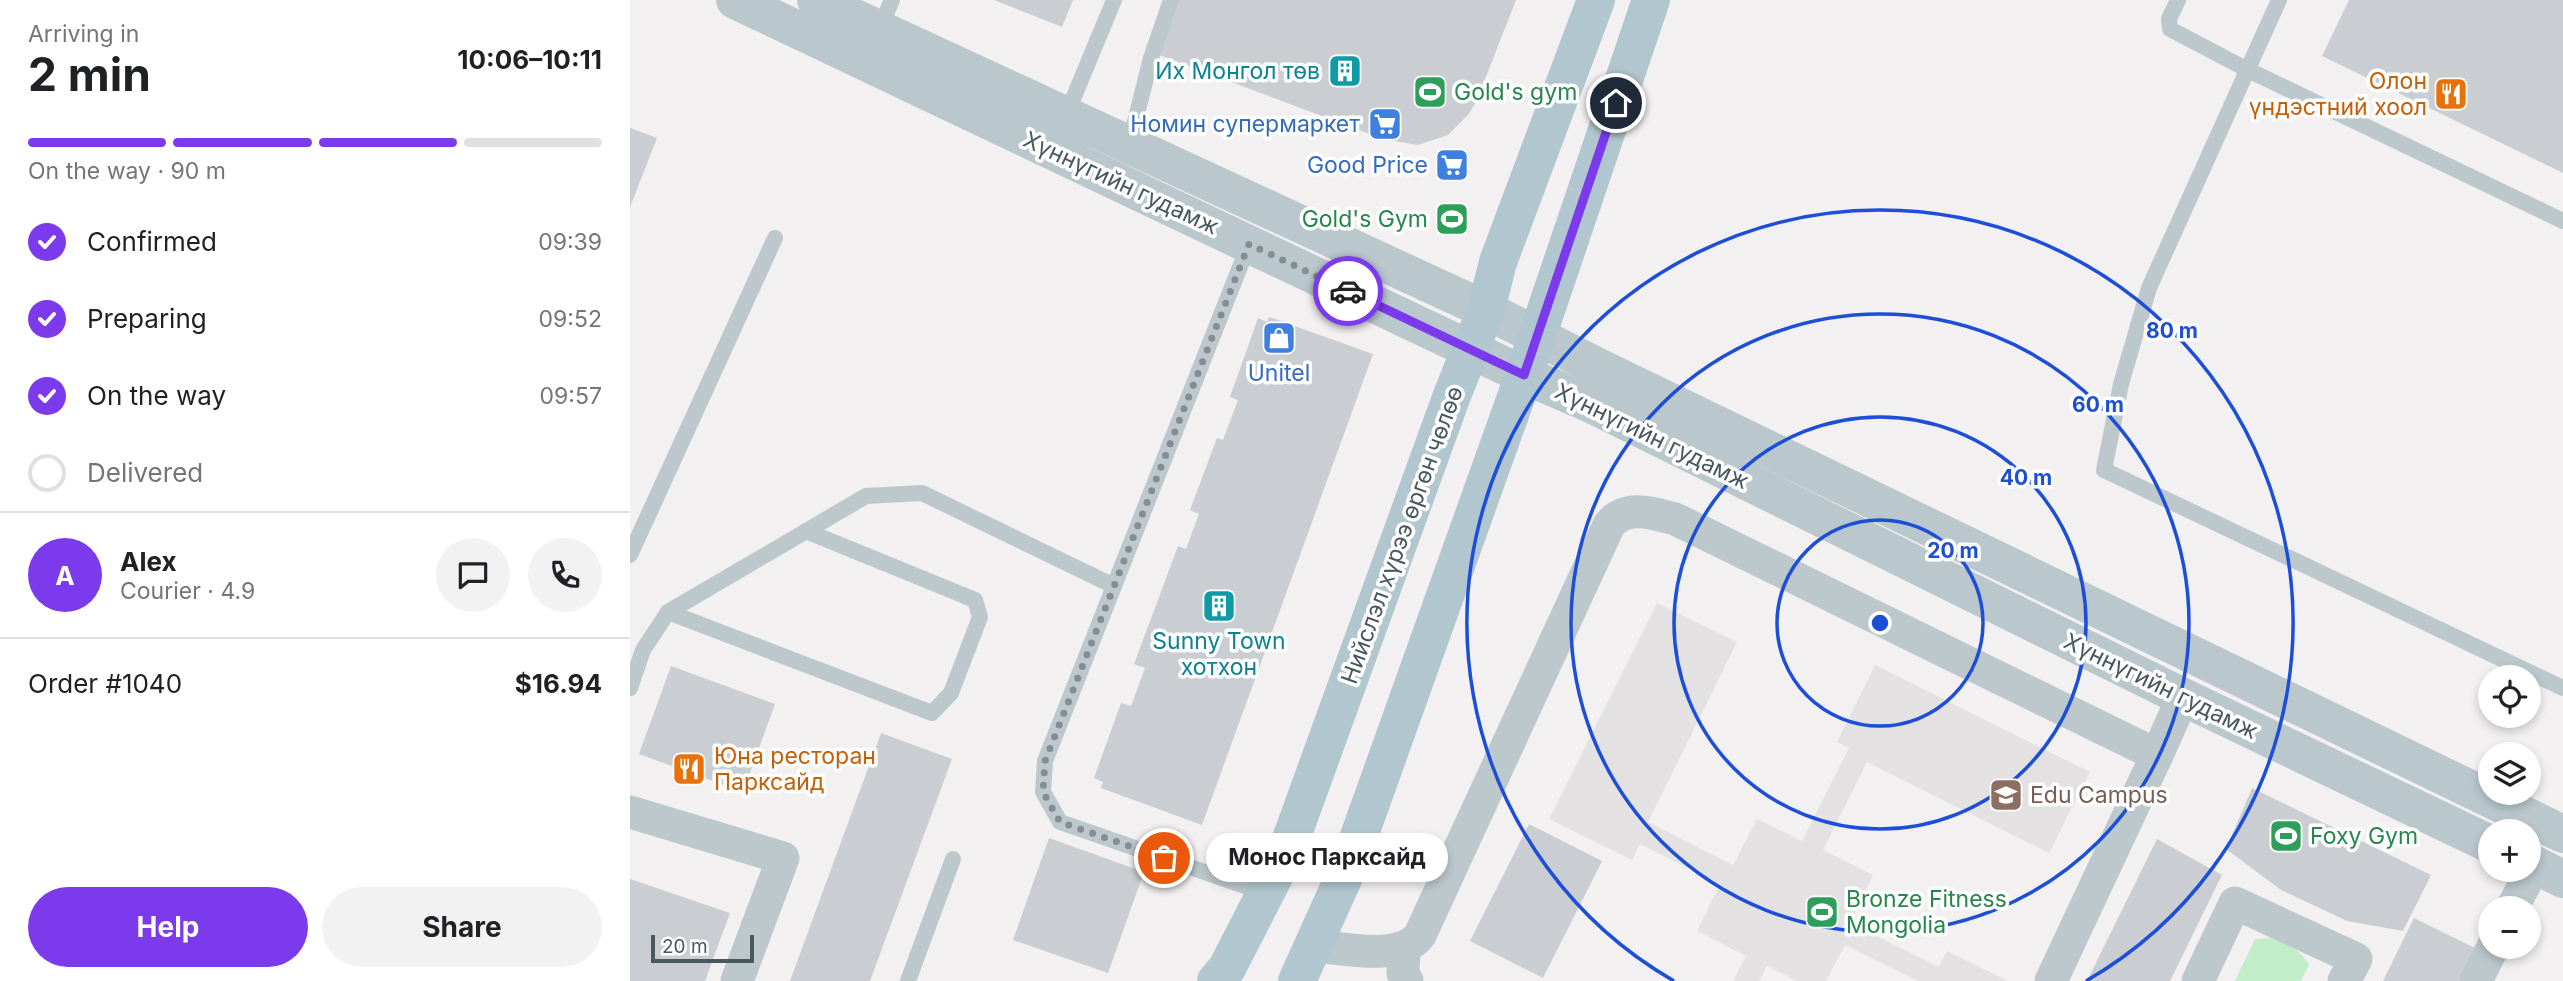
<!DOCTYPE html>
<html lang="en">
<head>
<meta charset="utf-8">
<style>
  :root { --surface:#fff; --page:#f2f2f2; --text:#202124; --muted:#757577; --line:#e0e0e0; --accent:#7c3aed }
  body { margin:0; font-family:Inter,sans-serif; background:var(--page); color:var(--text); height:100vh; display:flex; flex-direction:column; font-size:26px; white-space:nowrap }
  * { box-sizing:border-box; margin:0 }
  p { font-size:23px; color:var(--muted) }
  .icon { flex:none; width:38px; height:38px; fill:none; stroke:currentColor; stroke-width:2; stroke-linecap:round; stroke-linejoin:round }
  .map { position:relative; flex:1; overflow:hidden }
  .sheet { display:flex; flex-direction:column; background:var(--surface); width:630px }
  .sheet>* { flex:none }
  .tools { position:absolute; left:1848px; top:665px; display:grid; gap:14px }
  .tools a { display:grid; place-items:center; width:63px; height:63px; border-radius:50%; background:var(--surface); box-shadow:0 4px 10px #0003; font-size:35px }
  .scale { position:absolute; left:21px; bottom:18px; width:103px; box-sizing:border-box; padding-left:7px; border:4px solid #49585d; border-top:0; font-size:19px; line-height:24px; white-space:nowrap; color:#49585d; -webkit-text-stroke:5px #fff; paint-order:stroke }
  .pin { position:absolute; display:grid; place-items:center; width:60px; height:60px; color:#fff; margin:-30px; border:4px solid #fff; border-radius:50%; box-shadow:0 2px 7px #0007 }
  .courier { position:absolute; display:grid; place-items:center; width:70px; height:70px; margin:-35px; border:5px solid #7c3aed; border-radius:50%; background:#fff; color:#222; box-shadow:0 2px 9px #0007 }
  .bubble { position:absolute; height:49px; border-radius:24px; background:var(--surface); box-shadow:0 4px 10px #0003; font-size:23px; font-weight:700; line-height:49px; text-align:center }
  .head em { font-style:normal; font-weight:700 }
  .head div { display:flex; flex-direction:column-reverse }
  .head { display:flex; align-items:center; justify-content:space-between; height:119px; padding:0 28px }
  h1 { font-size:46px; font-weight:700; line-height:52px }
  .bar { display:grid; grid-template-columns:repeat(4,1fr); gap:10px 7px; align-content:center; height:84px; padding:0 28px }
  .bar i { height:9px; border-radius:5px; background:var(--line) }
  .bar .selected { background:var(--accent) }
  .bar p { grid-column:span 4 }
  .line { display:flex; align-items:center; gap:18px; padding:0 28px; border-top:2px solid var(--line) }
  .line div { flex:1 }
  .round { display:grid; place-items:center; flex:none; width:74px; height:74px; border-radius:37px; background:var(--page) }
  ol { padding:0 28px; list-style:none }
  li { display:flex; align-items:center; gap:21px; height:77px }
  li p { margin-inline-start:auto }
  li .icon { padding:7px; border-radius:50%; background:var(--accent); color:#fff; stroke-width:4 }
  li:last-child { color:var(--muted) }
  li i { width:38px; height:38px; border:4px solid var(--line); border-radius:50% }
  .button { display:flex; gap:14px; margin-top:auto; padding:14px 28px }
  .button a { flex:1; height:80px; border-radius:42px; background:var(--accent); color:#fff; font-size:28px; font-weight:700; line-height:80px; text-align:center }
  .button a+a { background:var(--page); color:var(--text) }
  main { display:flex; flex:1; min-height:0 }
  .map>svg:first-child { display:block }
  .education { fill:#e3e1e2 }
  .green { fill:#c1eec9 }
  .building { fill:#caced2 }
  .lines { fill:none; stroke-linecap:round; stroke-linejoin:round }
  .lane { stroke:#bcc8cc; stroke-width:16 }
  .street { stroke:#bcc8cc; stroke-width:33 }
  .secondary { stroke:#bac8ce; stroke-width:38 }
  .primary { stroke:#b1c6ce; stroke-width:38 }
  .done { stroke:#848d91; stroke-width:7; stroke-dasharray:0 12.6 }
  .route { stroke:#7c3aed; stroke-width:9 }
  .ring { fill:none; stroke:#1d4ed8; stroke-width:3.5 }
  .labels { text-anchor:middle; stroke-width:7; stroke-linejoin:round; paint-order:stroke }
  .culture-label { font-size:23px; fill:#0d838f; stroke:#fff; text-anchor:end }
  .food-label { font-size:23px; fill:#c56008; stroke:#fff; text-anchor:end }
  .leisure-label { font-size:23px; fill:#27864d; stroke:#fff; text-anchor:start }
  .shop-label { font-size:23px; fill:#366cbe; stroke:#fff; text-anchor:end }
  .street-label { font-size:23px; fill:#49585d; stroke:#fff }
  .education-label { font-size:23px; fill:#785e54; stroke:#fff; text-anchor:start }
  .centre { fill:#1d4ed8; stroke:#fff; stroke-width:3.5 }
  .ring-label { font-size:21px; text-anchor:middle; font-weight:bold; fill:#1d4ed8; stroke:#fff; stroke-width:7; stroke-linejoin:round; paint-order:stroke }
</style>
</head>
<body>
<main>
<section class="sheet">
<div class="head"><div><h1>2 min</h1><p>Arriving in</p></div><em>10:06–10:11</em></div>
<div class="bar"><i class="selected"></i><i class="selected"></i><i class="selected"></i><i></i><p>On the way · 90 m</p></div>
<ol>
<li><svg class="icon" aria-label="check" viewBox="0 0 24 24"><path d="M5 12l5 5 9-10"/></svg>Confirmed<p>09:39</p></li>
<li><svg class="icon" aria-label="check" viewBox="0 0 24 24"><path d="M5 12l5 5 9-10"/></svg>Preparing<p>09:52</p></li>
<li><svg class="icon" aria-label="check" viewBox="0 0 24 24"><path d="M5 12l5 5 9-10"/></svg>On the way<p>09:57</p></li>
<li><i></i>Delivered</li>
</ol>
<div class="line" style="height:126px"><b class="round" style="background:var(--accent);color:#fff">A</b><div><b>Alex</b><p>Courier · 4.9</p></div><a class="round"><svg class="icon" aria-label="chat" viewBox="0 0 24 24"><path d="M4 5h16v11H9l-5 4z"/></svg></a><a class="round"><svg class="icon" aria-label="phone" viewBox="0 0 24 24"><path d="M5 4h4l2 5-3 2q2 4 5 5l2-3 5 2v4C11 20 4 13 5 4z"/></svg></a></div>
<div class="line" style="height:91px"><div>Order #1040</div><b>$16.94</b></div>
<div class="button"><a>Help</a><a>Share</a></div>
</section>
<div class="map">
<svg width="1933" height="981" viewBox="0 0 1933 981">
  <rect width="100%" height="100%" fill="#f2f0f1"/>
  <!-- education -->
  <path class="education" d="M 1027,603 L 1107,642 L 1018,822 L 1103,865 L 1127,819 L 1172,841 L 1219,748 L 1207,742 L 1245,665 L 1460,772 L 1419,853 L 1237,762 L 1193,850 L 1243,875 L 1220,923 L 1309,967 L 1317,951 L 1378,981 L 1288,981 L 1215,945 L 1196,981 L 1167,981 L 1137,966 L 1129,981 L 1103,981 L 1116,956 L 1067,931 L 1090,884 L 1010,844 L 1002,860 L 919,819 Z"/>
  <!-- green -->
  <path class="green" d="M 1640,938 C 1657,944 1670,949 1679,965 L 1671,981 L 1605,981 L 1625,939 Z"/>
  <!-- building -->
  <g class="building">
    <path d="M 364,0 L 443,0 L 432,27 Z"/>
    <path d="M 549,0 L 886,0 L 846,102 L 838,115 L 818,135 L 788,145 L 753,139 L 527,54 Z"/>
    <path d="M 1719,0 L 1933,0 L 1933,173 L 1692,56 Z"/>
    <path d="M 0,128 L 27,138 L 0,207 Z"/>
    <path d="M 639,317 L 743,354 L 572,825 L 471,788 L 473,782 L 464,778 L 491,703 L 501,706 L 515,668 L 504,664 L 548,546 L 556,549 L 569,514 L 560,510 L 587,438 L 593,440 L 608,400 L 600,397 L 628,318 L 637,322 Z"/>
    <path d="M 41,666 L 145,704 L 113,792 L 9,754 Z"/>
    <path d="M 251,733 L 322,759 L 240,981 L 160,981 Z"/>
    <path d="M 1622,788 L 1801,875 L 1773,931 L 1717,921 L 1651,890 L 1596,849 Z"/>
    <path d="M 899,824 L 972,861 L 913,978 L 840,941 Z"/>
    <path d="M 419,838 L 514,872 L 478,973 L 383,940 Z"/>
    <path d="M 1527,839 L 1592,875 L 1540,981 L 1457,981 Z"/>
    <path d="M 0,879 L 100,913 L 75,981 L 0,981 Z"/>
    <path d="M 1784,918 L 1849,950 L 1834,981 L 1753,981 Z"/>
  </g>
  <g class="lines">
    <!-- lane -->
    <g class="lane">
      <path d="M 1548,0 L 1539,19 L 1540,29 L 1616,69 L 1933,221"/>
      <path d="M 1649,0 L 1519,288 L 1491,384 L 1474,470 L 1933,688"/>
      <path d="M 249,30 L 262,0"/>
      <path d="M 436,116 L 484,0"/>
      <path d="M 497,144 L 505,122 L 521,58 L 541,0"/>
      <path d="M 619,244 L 415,761 L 413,792 L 430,822 L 635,893"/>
      <path d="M 0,555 L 145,238"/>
      <path d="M 38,612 L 302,713 L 321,693 L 350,617 L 345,600 L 176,531"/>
      <path d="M 0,688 L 13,650 L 38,612 L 236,496 L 292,493 L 484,586"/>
      <path d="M 278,981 L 323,859"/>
    </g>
    <!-- street -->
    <g class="street">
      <path d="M 0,812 L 153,858 L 107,981"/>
      <path d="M 1882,908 L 1905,865"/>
      <path d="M 684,946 C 714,948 770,962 790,935 L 979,525 C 996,504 1022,513 1045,519 L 1527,755 L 1553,697"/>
      <path d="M 774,948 L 773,973 L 777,981"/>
      <path d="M 1421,981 L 1527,755"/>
      <path d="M 1568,981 L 1605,903 L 1726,959 L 1714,981"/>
      <path d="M 1846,981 L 1863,947"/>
    </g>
    <!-- secondary -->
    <g class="secondary">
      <path d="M 105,0 L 894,375 L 959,403 L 1553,697 L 1860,844"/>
      <path d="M 186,0 L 856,310 L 966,366 L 1933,834"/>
      <path d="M 1899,862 L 1933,879"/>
    </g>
    <!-- primary -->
    <g class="primary">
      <path d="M 586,981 L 597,968 L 656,853 L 821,398 L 856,310 L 868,262 L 966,0"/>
      <path d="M 667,981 L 717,870 L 894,375 L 1021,0"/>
    </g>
  </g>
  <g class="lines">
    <!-- done -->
    <path class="done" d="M 534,858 L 430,822 L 413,792 L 415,761 L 619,244 L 718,291"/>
    <!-- route -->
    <path class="route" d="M 718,291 L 894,375 L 986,103"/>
  </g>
  <!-- distance rings -->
  <g class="ring">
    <circle cx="1250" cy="623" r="103"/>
    <circle cx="1250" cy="623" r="206"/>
    <circle cx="1250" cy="623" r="309"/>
    <path d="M1044 981A413 413 0 1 1 1456 981"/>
  </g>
  <!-- icons -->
  <defs>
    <symbol id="building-square" viewBox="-11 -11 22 22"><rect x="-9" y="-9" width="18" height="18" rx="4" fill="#0f9aa8" stroke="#fff"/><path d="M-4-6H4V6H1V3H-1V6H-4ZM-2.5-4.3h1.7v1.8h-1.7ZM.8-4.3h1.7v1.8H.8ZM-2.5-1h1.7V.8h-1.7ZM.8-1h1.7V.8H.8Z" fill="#fff"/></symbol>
    <symbol id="stadium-square" viewBox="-11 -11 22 22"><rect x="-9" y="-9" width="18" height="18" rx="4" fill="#2e9e5b" stroke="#fff"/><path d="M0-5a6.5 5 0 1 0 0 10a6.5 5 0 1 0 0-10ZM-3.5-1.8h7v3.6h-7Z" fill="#fff"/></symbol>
    <symbol id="restaurant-square" viewBox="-11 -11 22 22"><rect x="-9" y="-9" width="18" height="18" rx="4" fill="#e8710a" stroke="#fff"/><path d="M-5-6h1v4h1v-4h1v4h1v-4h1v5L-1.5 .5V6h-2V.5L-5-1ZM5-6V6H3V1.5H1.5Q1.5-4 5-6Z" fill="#fff"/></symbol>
    <symbol id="supermarket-square" viewBox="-11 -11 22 22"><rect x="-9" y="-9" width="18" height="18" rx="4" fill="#3f7fe0" stroke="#fff"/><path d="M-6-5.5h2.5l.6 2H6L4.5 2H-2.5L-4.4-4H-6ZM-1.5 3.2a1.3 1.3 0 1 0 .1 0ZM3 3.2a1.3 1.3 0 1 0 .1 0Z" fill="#fff"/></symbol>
    <symbol id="shop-square" viewBox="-11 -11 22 22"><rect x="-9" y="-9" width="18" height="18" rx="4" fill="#3f7fe0" stroke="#fff"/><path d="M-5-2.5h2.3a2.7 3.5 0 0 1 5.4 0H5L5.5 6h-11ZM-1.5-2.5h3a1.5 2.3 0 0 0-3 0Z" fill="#fff"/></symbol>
    <symbol id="school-square" viewBox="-11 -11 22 22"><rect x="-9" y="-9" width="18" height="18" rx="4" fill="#8d6e63" stroke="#fff"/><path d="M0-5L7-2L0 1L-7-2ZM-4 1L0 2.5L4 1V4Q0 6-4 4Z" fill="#fff"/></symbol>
  </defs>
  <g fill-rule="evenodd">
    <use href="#building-square" x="696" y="52" width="38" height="38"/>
    <use href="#stadium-square" x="781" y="73" width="38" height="38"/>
    <use href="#restaurant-square" x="1802" y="75" width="38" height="38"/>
    <use href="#supermarket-square" x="736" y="105" width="38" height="38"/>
    <use href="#supermarket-square" x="803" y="146" width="38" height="38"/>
    <use href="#stadium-square" x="803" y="200" width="38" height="38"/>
    <use href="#shop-square" x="630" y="319" width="38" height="38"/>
    <use href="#building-square" x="570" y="587" width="38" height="38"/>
    <use href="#restaurant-square" x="40" y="750" width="38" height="38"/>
    <use href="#school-square" x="1357" y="776" width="38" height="38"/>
    <use href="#stadium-square" x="1637" y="817" width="38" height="38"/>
    <use href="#stadium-square" x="1173" y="893" width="38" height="38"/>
  </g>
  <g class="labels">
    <!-- culture labels -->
    <g class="culture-label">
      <text x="690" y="79">Их Монгол төв</text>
      <text x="589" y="649" text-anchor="middle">Sunny Town<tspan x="589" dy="26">хотхон</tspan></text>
    </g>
    <!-- food labels -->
    <g class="food-label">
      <text x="1797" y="89">Олон<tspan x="1797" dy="26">үндэстний хоол</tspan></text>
      <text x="84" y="764" text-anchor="start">Юна ресторан<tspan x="84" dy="26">Парксайд</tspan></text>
    </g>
    <!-- leisure labels -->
    <g class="leisure-label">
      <text x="824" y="100">Gold's gym</text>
      <text x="798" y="227" text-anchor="end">Gold's Gym</text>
      <text x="1680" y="844">Foxy Gym</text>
      <text x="1216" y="907">Bronze Fitness<tspan x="1216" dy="26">Mongolia</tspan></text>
    </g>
    <!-- shop labels -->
    <g class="shop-label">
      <text x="730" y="132">Номин супермаркет</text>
      <text x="798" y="173">Good Price</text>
      <text x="649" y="381" text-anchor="middle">Unitel</text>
    </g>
    <!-- street labels -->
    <g class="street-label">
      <text transform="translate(491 183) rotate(25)" y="8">Хүннүгийн гудамж</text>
      <text transform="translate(1022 436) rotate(26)" y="8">Хүннүгийн гудамж</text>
      <text transform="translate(772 535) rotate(-70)" y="8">Нийслэл хүрээ өргөн чөлөө</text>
      <text transform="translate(1531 686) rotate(26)" y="8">Хүннүгийн гудамж</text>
    </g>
    <!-- education labels -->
    <g class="education-label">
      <text x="1400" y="803">Edu Campus</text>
    </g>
  </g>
  <circle cx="1250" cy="623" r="10" class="centre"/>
  <g class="ring-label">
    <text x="1542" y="338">80 m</text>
    <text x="1468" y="412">60 m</text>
    <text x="1396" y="485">40 m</text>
    <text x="1323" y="558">20 m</text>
  </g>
</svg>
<div class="tools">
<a><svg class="icon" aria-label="locate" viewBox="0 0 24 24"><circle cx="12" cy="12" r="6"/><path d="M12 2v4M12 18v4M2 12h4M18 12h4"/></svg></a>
<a><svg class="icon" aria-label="layers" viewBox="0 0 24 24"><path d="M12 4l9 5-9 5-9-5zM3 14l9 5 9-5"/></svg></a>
<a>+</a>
<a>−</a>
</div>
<div class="scale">20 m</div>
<div class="pin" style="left:534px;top:858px;background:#ea580c"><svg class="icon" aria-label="bag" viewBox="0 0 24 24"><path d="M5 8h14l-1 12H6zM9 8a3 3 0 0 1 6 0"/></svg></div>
<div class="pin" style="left:986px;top:103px;background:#1f2937"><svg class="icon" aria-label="home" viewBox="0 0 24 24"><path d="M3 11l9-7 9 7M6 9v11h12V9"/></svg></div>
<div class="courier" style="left:718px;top:291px"><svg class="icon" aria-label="car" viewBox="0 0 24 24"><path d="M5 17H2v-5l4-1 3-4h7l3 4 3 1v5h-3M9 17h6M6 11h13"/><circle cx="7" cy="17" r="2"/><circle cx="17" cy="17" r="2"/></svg></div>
<div class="bubble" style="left:576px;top:833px;width:242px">Монос Парксайд</div>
</div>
</main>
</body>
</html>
